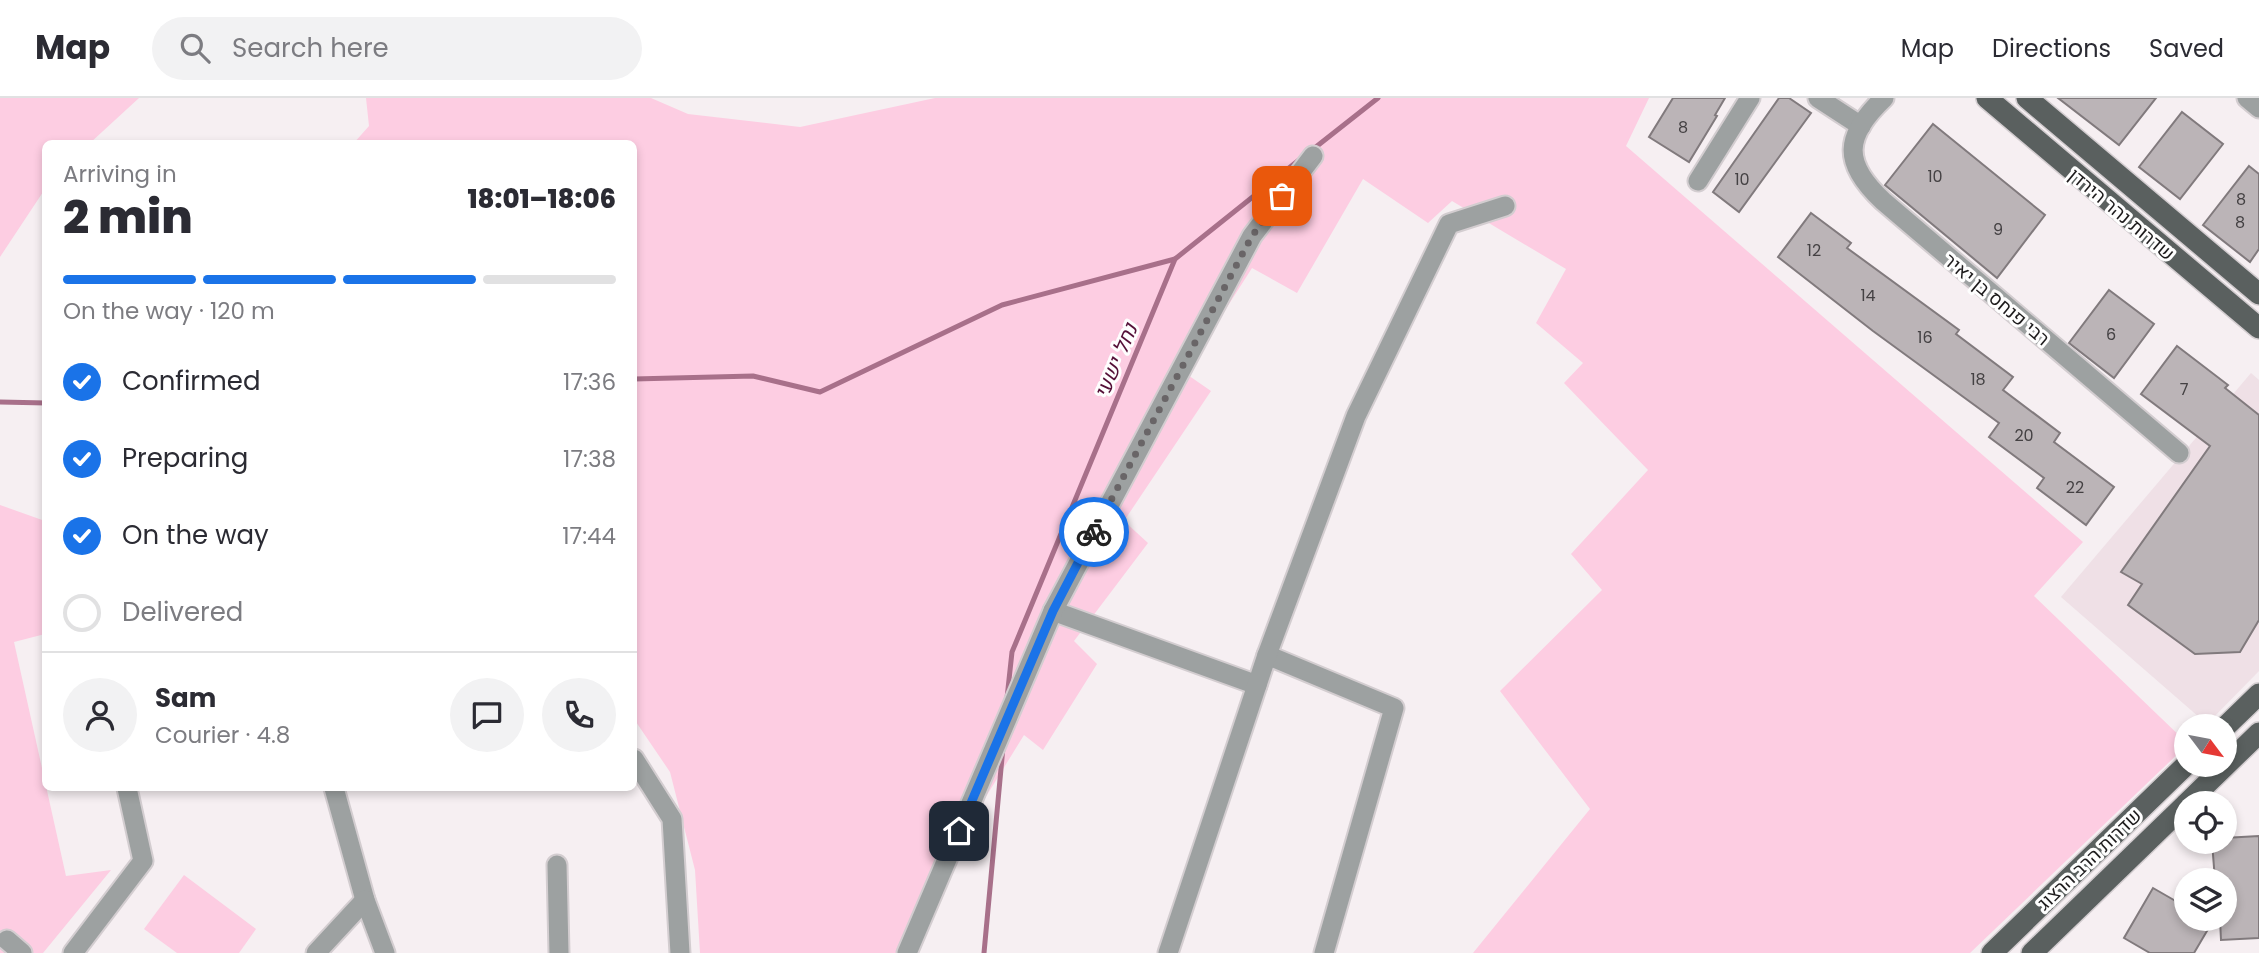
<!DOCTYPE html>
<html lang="en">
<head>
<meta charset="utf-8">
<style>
  :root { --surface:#fff; --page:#f2f2f3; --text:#2b2b33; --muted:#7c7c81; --line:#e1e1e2; --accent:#1a73e8 }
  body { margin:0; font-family:Poppins,Heebo,sans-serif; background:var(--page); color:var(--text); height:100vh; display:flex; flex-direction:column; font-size:26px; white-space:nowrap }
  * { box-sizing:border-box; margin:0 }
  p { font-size:23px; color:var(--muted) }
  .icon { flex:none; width:38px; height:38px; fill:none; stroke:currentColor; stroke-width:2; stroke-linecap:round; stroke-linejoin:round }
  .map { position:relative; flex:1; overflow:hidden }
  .side { position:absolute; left:42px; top:42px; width:595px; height:651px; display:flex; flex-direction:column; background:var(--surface); border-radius:10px; box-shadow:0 4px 10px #0003 }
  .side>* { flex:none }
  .needle { width:46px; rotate:122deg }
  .tools { position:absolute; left:2174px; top:616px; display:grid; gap:14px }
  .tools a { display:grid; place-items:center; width:63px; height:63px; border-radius:50%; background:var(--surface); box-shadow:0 4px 10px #0003; font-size:35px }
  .pin { position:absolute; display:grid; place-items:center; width:60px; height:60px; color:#fff; margin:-30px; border-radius:14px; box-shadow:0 4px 10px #0006 }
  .courier { position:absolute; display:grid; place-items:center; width:70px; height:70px; margin:-35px; border:5px solid #1a73e8; border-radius:50%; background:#fff; color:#222; box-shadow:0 2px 9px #0007 }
  .overview em { font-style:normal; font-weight:800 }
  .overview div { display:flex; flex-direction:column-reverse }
  .overview { display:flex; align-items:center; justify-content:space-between; height:119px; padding:0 21px }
  h1 { font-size:46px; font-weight:800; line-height:52px }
  .bar { display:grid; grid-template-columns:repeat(4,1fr); gap:10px 7px; align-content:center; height:84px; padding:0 21px }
  .bar i { height:9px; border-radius:5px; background:var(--line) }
  .bar .on { background:var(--accent) }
  .bar p { grid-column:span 4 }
  .line { display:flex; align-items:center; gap:18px; padding:0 21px; border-top:2px solid var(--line) }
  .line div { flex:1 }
  .round { display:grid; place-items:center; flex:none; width:74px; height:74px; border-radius:37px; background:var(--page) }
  ol { padding:0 21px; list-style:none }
  li { display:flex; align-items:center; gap:21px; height:77px }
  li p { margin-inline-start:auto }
  li .icon { padding:7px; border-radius:50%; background:var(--accent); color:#fff; stroke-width:4 }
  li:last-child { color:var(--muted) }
  li i { width:38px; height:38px; border:4px solid var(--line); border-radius:50% }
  header { display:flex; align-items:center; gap:42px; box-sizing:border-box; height:98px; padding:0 35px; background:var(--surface); border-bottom:2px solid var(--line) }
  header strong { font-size:33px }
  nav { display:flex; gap:38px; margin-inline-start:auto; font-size:24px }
  .search { width:490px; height:63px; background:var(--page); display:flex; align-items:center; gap:18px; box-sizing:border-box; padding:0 24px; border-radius:38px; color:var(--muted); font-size:26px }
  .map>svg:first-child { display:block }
  .built { fill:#efe0e6 }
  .green { fill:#fdcde2 }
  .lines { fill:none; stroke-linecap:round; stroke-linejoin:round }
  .stream { stroke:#a8708a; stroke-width:5 }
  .building { fill:#bbb4b7; stroke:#817a7d; stroke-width:2 }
  .minor-casing { stroke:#d3cdd0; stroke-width:23 }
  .major-casing { stroke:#d3cdd0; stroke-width:24 }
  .minor { stroke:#9da1a1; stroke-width:19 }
  .major { stroke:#5a605f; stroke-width:21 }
  .done { stroke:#696567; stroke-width:7; stroke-dasharray:0 12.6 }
  .route { stroke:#1a73e8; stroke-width:9 }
  .labels { text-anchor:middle; stroke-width:6; stroke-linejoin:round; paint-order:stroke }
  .number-label { font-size:16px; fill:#444143 }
  .street-label { font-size:19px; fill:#1d1b1c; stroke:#fefefe }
  .water-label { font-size:21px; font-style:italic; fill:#551038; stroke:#fefefe }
</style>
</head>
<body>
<header>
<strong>Map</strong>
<div class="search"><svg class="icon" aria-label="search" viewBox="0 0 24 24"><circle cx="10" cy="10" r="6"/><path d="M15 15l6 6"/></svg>Search here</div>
<nav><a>Map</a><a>Directions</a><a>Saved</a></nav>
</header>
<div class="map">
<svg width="2259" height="855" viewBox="0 0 2259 855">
  <rect width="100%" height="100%" fill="#f6eff2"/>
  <!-- built -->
  <path class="built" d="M 2251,275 L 2259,282 L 2259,573 L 2207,626 L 2061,499 Z"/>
  <!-- green -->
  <g class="green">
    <path d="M 0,0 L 139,0 L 90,45 L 46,46 L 45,91 L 0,159 Z"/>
    <path d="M 366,0 L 651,0 L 688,16 L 800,29 L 935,0 L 1649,0 L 1626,48 L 2083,444 L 2034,498 L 2186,644 L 2186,648 L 1970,855 L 1473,855 L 1590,711 L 1500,593 L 1602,492 L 1571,456 L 1648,372 L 1564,285 L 1583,265 L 1536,225 L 1566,171 L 1452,103 L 1428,125 L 1363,81 L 1297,195 L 1252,170 L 1185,275 L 1211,293 L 1124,423 L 1148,445 L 1074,543 L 1097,566 L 1043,652 L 1024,637 L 937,778 L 919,855 L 700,855 L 695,772 L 670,674 L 634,621 L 634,46 L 353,46 L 369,28 Z"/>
    <path d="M 0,407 L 45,423 L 45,536 L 14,544 L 66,778 L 111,772 L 43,855 L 0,855 Z"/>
    <path d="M 184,777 L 256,831 L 239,855 L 177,855 L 144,831 Z"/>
  </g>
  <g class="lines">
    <!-- stream -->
    <g class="stream">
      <path d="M 1312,52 L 1378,0"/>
      <path d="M 634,281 L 753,278 L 820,294 L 1002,207 L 1175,161"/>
      <path d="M 0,304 L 46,305"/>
      <path d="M 1007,600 L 1012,554 L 1175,161 L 1299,62"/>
      <path d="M 984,855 L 1003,649"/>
    </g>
  </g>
  <!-- building -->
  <g class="building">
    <path d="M 1673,0 L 1725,0 L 1715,17 L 1717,18 L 1689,64 L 1649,39 Z"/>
    <path d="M 1779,0 L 1789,0 L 1811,15 L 1739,114 L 1713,94 Z"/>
    <path d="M 2058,0 L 2156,0 L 2119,47 Z"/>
    <path d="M 2182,14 L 2223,46 L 2180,101 L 2139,69 Z"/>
    <path d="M 1933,26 L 2045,117 L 1997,180 L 1885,87 Z"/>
    <path d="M 2249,68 L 2259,76 L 2259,151 L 2250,164 L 2203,127 Z"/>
    <path d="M 1811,115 L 1851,145 L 1847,150 L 1959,232 L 1956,236 L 2013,279 L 2003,292 L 2060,335 L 2054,344 L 2114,389 L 2086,427 L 2037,390 L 2044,380 L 1989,339 L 1999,325 L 1873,233 L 1778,159 Z"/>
    <path d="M 2109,192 L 2154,226 L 2114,280 L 2069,245 Z"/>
    <path d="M 2177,248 L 2228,287 L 2225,290 L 2259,317 L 2259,522 L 2240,554 L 2195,556 L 2128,507 L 2142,486 L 2121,474 L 2210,348 L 2141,296 Z"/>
    <path d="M 2259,738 L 2259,840 L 2221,842 L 2220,821 L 2224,821 L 2224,782 L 2215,782 L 2212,744 L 2224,744 L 2224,740 Z"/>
    <path d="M 2153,790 L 2186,809 L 2186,821 L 2214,821 L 2194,855 L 2150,855 L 2124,840 Z"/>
  </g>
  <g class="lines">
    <defs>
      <g id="minor">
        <path d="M 1818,0 L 1861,28"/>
        <path d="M 1884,0 C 1844,38 1842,65 1883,103 L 2179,355"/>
        <path d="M 2247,0 L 2259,10"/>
        <path d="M 1698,83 L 1750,0"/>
        <path d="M 1053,513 L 1257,587"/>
        <path d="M 1267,557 L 1394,610 L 1324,855"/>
        <path d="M 634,661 L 672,721 L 680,855"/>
        <path d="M 334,690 L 365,802 L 385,855"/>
        <path d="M 557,767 L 559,855"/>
        <path d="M 7,842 L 22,855"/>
        <path d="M 73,855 L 143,763 L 127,690"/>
        <path d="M 316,855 L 365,802"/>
        <path d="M 907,855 L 1053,513 L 1252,138 L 1313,58"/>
        <path d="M 1168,855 L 1267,557 L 1356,318 L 1449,126 L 1505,108"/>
      </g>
      <g id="major">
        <path d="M 1987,0 L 2259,230"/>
        <path d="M 2027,0 L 2259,196"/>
        <path d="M 2224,630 L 2259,596"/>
        <path d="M 2187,705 L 2259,635"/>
        <path d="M 1992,855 L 2186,667"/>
        <path d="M 2032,855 L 2186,706"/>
      </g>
    </defs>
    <!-- minor casing -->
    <use href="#minor" class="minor-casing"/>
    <!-- major casing -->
    <use href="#major" class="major-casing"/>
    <!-- minor -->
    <use href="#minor" class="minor"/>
    <!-- major -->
    <use href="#major" class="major"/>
  </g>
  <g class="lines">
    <!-- done -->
    <path class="done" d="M 1094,434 L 1252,138 L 1282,98"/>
    <!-- route -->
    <path class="route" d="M 959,733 L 1053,513 L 1094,434"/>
  </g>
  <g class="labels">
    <!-- number labels -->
    <g class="number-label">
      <text x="1683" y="35">8</text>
      <text x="1935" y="84">10</text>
      <text x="1742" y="87">10</text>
      <text x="2241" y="107">8</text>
      <text x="2240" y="130">8</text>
      <text x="1998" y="137">9</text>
      <text x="1814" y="158">12</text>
      <text x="1868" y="203">14</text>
      <text x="2111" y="242">6</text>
      <text x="1925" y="245">16</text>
      <text x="1978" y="287">18</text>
      <text x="2184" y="297">7</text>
      <text x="2024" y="343">20</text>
      <text x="2075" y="395">22</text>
    </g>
    <!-- street labels -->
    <g class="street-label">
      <text transform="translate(2122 116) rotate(40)" y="7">שדרות נהר הירדן</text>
      <text transform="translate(1997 201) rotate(40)" y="7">רבי פנחס בן יאיר</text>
      <text transform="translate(2089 761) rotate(-44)" y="7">שדרות הרב הרצוג</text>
    </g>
    <!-- water labels -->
    <g class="water-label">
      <text transform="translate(1116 263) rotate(-67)" y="7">נחל ישעי</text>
    </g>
  </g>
</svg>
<div class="tools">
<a><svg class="needle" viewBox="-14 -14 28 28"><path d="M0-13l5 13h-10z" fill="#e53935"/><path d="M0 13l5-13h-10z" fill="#7c7c81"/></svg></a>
<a><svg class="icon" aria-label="locate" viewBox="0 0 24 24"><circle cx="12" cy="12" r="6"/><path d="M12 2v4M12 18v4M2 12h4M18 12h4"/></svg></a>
<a><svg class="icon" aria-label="layers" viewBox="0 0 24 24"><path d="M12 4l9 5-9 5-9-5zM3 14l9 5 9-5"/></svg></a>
</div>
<div class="pin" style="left:1282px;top:98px;background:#ea580c"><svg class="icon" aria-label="bag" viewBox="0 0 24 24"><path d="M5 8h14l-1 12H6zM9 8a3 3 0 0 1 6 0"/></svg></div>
<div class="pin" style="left:959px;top:733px;background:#1f2937"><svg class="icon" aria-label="home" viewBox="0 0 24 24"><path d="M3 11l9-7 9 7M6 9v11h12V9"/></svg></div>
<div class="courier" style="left:1094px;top:434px"><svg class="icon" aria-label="bike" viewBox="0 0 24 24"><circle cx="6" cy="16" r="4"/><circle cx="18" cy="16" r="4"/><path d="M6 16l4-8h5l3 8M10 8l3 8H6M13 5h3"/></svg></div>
<section class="side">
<div class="overview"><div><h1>2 min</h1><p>Arriving in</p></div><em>18:01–18:06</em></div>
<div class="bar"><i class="on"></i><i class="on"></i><i class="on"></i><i></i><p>On the way · 120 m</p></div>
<ol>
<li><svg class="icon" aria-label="check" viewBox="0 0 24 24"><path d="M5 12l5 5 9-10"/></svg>Confirmed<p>17:36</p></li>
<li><svg class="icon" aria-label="check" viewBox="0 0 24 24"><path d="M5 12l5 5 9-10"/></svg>Preparing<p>17:38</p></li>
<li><svg class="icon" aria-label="check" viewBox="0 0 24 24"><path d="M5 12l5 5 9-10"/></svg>On the way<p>17:44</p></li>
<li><i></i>Delivered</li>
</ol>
<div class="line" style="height:126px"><a class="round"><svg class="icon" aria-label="person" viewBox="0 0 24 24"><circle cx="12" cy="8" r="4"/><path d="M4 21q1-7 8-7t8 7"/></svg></a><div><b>Sam</b><p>Courier · 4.8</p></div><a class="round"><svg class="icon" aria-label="chat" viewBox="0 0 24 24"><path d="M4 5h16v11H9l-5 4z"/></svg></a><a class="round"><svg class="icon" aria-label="phone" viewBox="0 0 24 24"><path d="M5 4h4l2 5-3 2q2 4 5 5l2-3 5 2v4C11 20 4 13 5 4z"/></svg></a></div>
</section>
</div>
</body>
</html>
